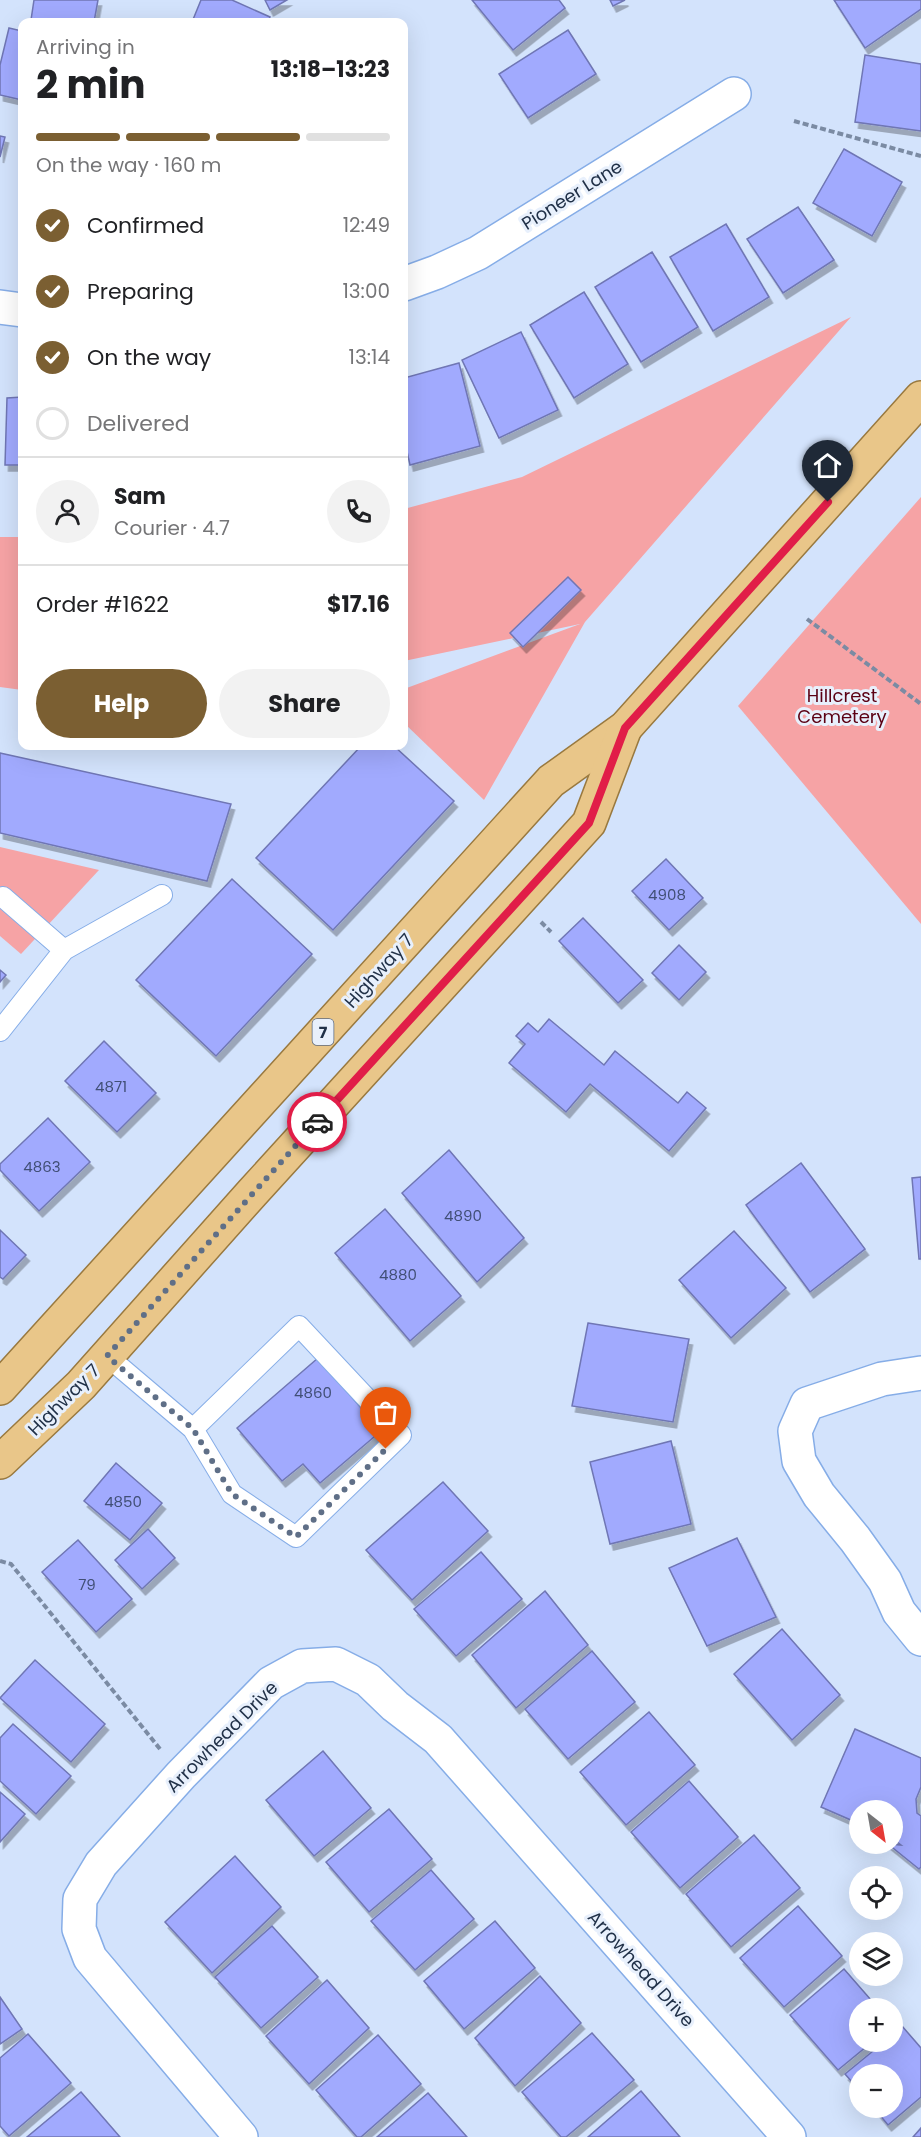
<!DOCTYPE html>
<html lang="en">
<head>
<meta charset="utf-8">
<style>
  :root { --surface:#fff; --page:#f2f2f2; --text:#202124; --muted:#757577; --line:#e0e0e0; --accent:#7b5f32 }
  body { margin:0; font-family:Poppins,sans-serif; background:var(--page); color:var(--text); height:100vh; display:flex; flex-direction:column; font-size:22px; white-space:nowrap }
  * { box-sizing:border-box; margin:0 }
  p { font-size:20px; color:var(--muted) }
  .icon { flex:none; width:33px; height:33px; fill:none; stroke:currentColor; stroke-width:2; stroke-linecap:round; stroke-linejoin:round }
  .map { position:relative; flex:1; overflow:hidden }
  .panel { position:absolute; left:18px; top:18px; width:390px; height:732px; display:flex; flex-direction:column; background:var(--surface); border-radius:12px; box-shadow:0 6px 24px #0002 }
  .panel>* { flex:none }
  .needle { width:39px; rotate:149deg }
  .buttons { position:absolute; left:849px; top:1800px; display:grid; gap:12px }
  .buttons a { display:grid; place-items:center; width:54px; height:54px; border-radius:50%; background:var(--surface); box-shadow:0 6px 24px #0002; font-size:30px }
  .pin { position:absolute; display:grid; place-items:center; width:51px; height:51px; color:#fff; margin:-62px -26px; border-radius:50% 50% 50% 0; rotate:-45deg; box-shadow:0 0 6px #0007 }
  .pin .icon { rotate:45deg }
  .courier { position:absolute; display:grid; place-items:center; width:60px; height:60px; margin:-30px; border:4px solid #e11d48; border-radius:50%; background:#fff; color:#222; box-shadow:0 2px 8px #0007 }
  .summary em { font-style:normal; font-weight:700 }
  .summary div { display:flex; flex-direction:column-reverse }
  .summary { display:flex; align-items:center; justify-content:space-between; height:102px; padding:0 18px }
  h1 { font-size:39px; font-weight:700; line-height:45px }
  .bar { display:grid; grid-template-columns:repeat(4,1fr); gap:9px 6px; align-content:center; height:72px; padding:0 18px }
  .bar i { height:8px; border-radius:4px; background:var(--line) }
  .bar .active { background:var(--accent) }
  .bar p { grid-column:span 4 }
  .line { display:flex; align-items:center; gap:15px; padding:0 18px; border-top:2px solid var(--line) }
  .line div { flex:1 }
  .round { display:grid; place-items:center; flex:none; width:63px; height:63px; border-radius:32px; background:var(--page) }
  ol { padding:0 18px; list-style:none }
  li { display:flex; align-items:center; gap:18px; height:66px }
  li p { margin-inline-start:auto }
  li .icon { padding:6px; border-radius:50%; background:var(--accent); color:#fff; stroke-width:4 }
  li:last-child { color:var(--muted) }
  li i { width:33px; height:33px; border:3px solid var(--line); border-radius:50% }
  .primary-button { display:flex; gap:12px; margin-top:auto; padding:12px 18px }
  .primary-button a { flex:1; height:69px; border-radius:36px; background:var(--accent); color:#fff; font-size:24px; font-weight:700; line-height:69px; text-align:center }
  .primary-button a+a { background:var(--page); color:var(--text) }
  .map>svg:first-child { display:block }
  .green { fill:#f6a3a5 }
  .building { fill:#a1aafe; stroke:#6f76b4; stroke-width:1.5; filter:url(#shadow) }
  .lines { fill:none; stroke-linecap:round; stroke-linejoin:round }
  .service-casing { stroke:#86ade7; stroke-width:22 }
  .minor-casing { stroke:#86ade7; stroke-width:36 }
  .primary-casing { stroke:#99793f; stroke-width:36 }
  .path { stroke:#7b8ba3; stroke-width:4; stroke-dasharray:6 3; stroke-linecap:butt }
  .service { stroke:#fff; stroke-width:20 }
  .minor { stroke:#fff; stroke-width:33 }
  .primary { stroke:#e9c689; stroke-width:33 }
  .done { stroke:#5f6f87; stroke-width:6; stroke-dasharray:0 10.8 }
  .route { stroke:#e11d48; stroke-width:8 }
  .labels { text-anchor:middle; stroke-width:6; stroke-linejoin:round; paint-order:stroke }
  .number-label { font-size:15px; fill:#414f76 }
  .shield { fill:#e8f0fc; stroke:#5d6a7e; stroke-width:1.5 }
  .shield-label { font-size:16px; font-weight:bold; fill:#213148 }
  .street-label { font-size:18px; fill:#213148; stroke:#e8f0fc }
  .park-label { font-size:18px; fill:#5b0014; stroke:#e8f0fc }
</style>
</head>
<body>
<div class="map">
<svg width="921" height="2137" viewBox="0 0 921 2137">
  <defs>
    <filter id="shadow"><feDropShadow dx="3.5" dy="6" stdDeviation="0" flood-color="#0004"/></filter>
  </defs>
  <rect width="100%" height="100%" fill="#d3e3fc"/>
  <!-- green -->
  <g class="green">
    <path d="M 851,317 L 585,622 L 484,800 L 404,723 L 404,689 L 580,624 L 404,661 L 404,509 L 522,477 Z"/>
    <path d="M 921,497 L 921,924 L 738,706 Z"/>
    <path d="M 0,537 L 22,537 L 22,690 L 0,687 Z"/>
    <path d="M 0,847 L 99,870 L 21,954 L 0,936 Z"/>
  </g>
  <!-- building -->
  <g class="building">
    <path d="M 34,0 L 98,0 L 94,22 L 50,22 L 31,20 Z"/>
    <path d="M 201,0 L 232,0 L 270,17 L 268,22 L 192,22 Z"/>
    <path d="M 265,0 L 287,0 L 270,10 Z"/>
    <path d="M 472,0 L 559,0 L 565,8 L 513,50 Z"/>
    <path d="M 610,0 L 625,0 L 613,6 Z"/>
    <path d="M 834,0 L 921,0 L 921,9 L 865,48 Z"/>
    <path d="M 9,28 L 22,31 L 22,100 L 0,95 L 0,65 Z"/>
    <path d="M 568,30 L 596,74 L 528,118 L 499,74 Z"/>
    <path d="M 865,55 L 921,64 L 921,131 L 855,122 Z"/>
    <path d="M 0,136 L 5,137 L 0,157 Z"/>
    <path d="M 844,149 L 902,182 L 872,236 L 813,203 Z"/>
    <path d="M 798,207 L 834,260 L 783,293 L 747,239 Z"/>
    <path d="M 726,224 L 769,297 L 713,331 L 670,257 Z"/>
    <path d="M 652,252 L 698,327 L 641,362 L 595,287 Z"/>
    <path d="M 584,292 L 628,364 L 574,398 L 530,325 Z"/>
    <path d="M 521,332 L 558,410 L 499,438 L 462,360 Z"/>
    <path d="M 459,363 L 480,446 L 410,465 L 404,438 L 404,378 Z"/>
    <path d="M 22,397 L 22,465 L 5,465 L 7,398 Z"/>
    <path d="M 568,577 L 581,590 L 523,647 L 510,633 Z"/>
    <path d="M 361,746 L 394,746 L 454,801 L 333,930 L 256,858 Z"/>
    <path d="M 0,753 L 231,804 L 207,881 L 0,833 Z"/>
    <path d="M 666,859 L 703,898 L 669,930 L 632,891 Z"/>
    <path d="M 232,879 L 312,954 L 216,1056 L 136,980 Z"/>
    <path d="M 583,918 L 643,980 L 618,1003 L 559,941 Z"/>
    <path d="M 679,945 L 706,972 L 679,1000 L 652,973 Z"/>
    <path d="M 0,970 L 6,975 L 0,982 Z"/>
    <path d="M 549,1019 L 604,1065 L 615,1051 L 678,1103 L 687,1092 L 706,1108 L 669,1151 L 590,1084 L 566,1112 L 509,1063 L 525,1044 L 516,1036 L 528,1023 L 538,1032 Z"/>
    <path d="M 104,1041 L 156,1093 L 117,1132 L 65,1081 Z"/>
    <path d="M 48,1118 L 90,1162 L 39,1211 L 0,1170 L 0,1164 Z"/>
    <path d="M 449,1150 L 524,1238 L 477,1282 L 402,1193 Z"/>
    <path d="M 801,1163 L 865,1249 L 810,1292 L 746,1205 Z"/>
    <path d="M 921,1177 L 921,1259 L 919,1259 L 912,1178 Z"/>
    <path d="M 385,1209 L 461,1296 L 410,1341 L 335,1253 Z"/>
    <path d="M 0,1230 L 26,1255 L 3,1279 L 0,1277 Z"/>
    <path d="M 734,1231 L 786,1288 L 731,1338 L 679,1280 Z"/>
    <path d="M 588,1323 L 689,1339 L 673,1422 L 572,1406 Z"/>
    <path d="M 318,1358 L 381,1431 L 320,1483 L 303,1464 L 282,1481 L 237,1428 Z"/>
    <path d="M 671,1441 L 691,1524 L 610,1544 L 590,1462 Z"/>
    <path d="M 116,1463 L 162,1503 L 130,1540 L 84,1501 Z"/>
    <path d="M 443,1482 L 488,1531 L 412,1600 L 366,1550 Z"/>
    <path d="M 148,1529 L 175,1558 L 142,1589 L 115,1560 Z"/>
    <path d="M 737,1538 L 776,1617 L 707,1646 L 669,1568 Z"/>
    <path d="M 78,1540 L 132,1599 L 96,1632 L 42,1572 Z"/>
    <path d="M 481,1552 L 522,1599 L 456,1656 L 414,1609 Z"/>
    <path d="M 545,1591 L 588,1645 L 516,1708 L 472,1655 Z"/>
    <path d="M 782,1629 L 840,1695 L 792,1740 L 734,1674 Z"/>
    <path d="M 592,1651 L 635,1702 L 568,1759 L 525,1709 Z"/>
    <path d="M 35,1660 L 105,1724 L 71,1762 L 0,1698 Z"/>
    <path d="M 649,1712 L 695,1765 L 626,1825 L 580,1772 Z"/>
    <path d="M 13,1724 L 71,1776 L 36,1814 L 0,1781 L 0,1738 Z"/>
    <path d="M 855,1729 L 921,1758 L 921,1787 L 916,1799 L 917,1813 L 921,1816 L 921,1867 L 919,1869 L 888,1844 L 901,1845 L 892,1838 L 892,1810 L 860,1810 L 860,1824 L 821,1807 Z"/>
    <path d="M 323,1751 L 371,1808 L 314,1856 L 266,1800 Z"/>
    <path d="M 689,1781 L 738,1837 L 680,1888 L 631,1832 Z"/>
    <path d="M 0,1792 L 25,1814 L 0,1842 Z"/>
    <path d="M 389,1809 L 432,1859 L 369,1912 L 326,1862 Z"/>
    <path d="M 754,1835 L 800,1888 L 731,1947 L 686,1894 Z"/>
    <path d="M 235,1856 L 281,1907 L 212,1973 L 165,1922 Z"/>
    <path d="M 431,1870 L 474,1919 L 415,1970 L 371,1921 Z"/>
    <path d="M 798,1906 L 842,1956 L 784,2007 L 740,1958 Z"/>
    <path d="M 495,1921 L 535,1968 L 464,2029 L 424,1981 Z"/>
    <path d="M 272,1926 L 318,1977 L 261,2028 L 215,1977 Z"/>
    <path d="M 844,1969 L 878,2008 L 860,2008 L 860,2042 L 872,2042 L 838,2070 L 790,2015 Z"/>
    <path d="M 540,1976 L 581,2023 L 515,2086 L 475,2038 Z"/>
    <path d="M 327,1980 L 369,2028 L 309,2084 L 266,2036 Z"/>
    <path d="M 0,1997 L 22,2029 L 0,2044 Z"/>
    <path d="M 902,2026 L 921,2048 L 921,2097 L 888,2125 L 874,2108 L 892,2108 L 892,2074 L 860,2074 L 860,2091 L 845,2074 L 884,2042 L 892,2042 L 892,2034 Z"/>
    <path d="M 592,2033 L 634,2080 L 566,2137 L 561,2137 L 522,2092 Z"/>
    <path d="M 28,2034 L 71,2083 L 9,2136 L 0,2126 L 0,2058 Z"/>
    <path d="M 378,2035 L 421,2084 L 361,2137 L 357,2137 L 316,2090 Z"/>
    <path d="M 641,2091 L 680,2137 L 588,2137 Z"/>
    <path d="M 81,2092 L 120,2137 L 27,2137 Z"/>
    <path d="M 428,2093 L 467,2137 L 377,2137 Z"/>
    <path d="M 921,2128 L 921,2137 L 913,2137 Z"/>
  </g>
  <g class="lines">
    <defs>
      <g id="service">
        <path d="M 3,897 L 64,950"/>
        <path d="M 0,1031 L 64,950 L 162,895"/>
        <path d="M 107,1356 L 193,1429 L 232,1494 L 296,1537 L 401,1435 L 299,1326 L 193,1429"/>
      </g>
      <g id="minor">
        <path d="M 404,284 L 437,272 L 478,253 L 734,94"/>
        <path d="M 0,307 L 22,310"/>
        <path d="M 921,1373 L 882,1379 L 807,1404 L 795,1431 L 799,1461 L 819,1495 L 855,1539 L 885,1581 L 899,1612 L 921,1639"/>
        <path d="M 241,2137 L 90,1958 L 79,1929 L 80,1899 L 101,1864 L 181,1775 L 271,1683 L 302,1666 L 336,1664 L 368,1680 L 395,1706 L 438,1739 L 789,2137"/>
      </g>
      <g id="primary">
        <path d="M 0,1388 L 551,781 L 625,728 L 921,398"/>
        <path d="M 0,1462 L 81,1385 L 252,1193 L 589,823 L 625,728"/>
      </g>
    </defs>
    <!-- service casing -->
    <use href="#service" class="service-casing"/>
    <!-- minor casing -->
    <use href="#minor" class="minor-casing"/>
    <!-- primary casing -->
    <use href="#primary" class="primary-casing"/>
    <!-- path -->
    <g class="path">
      <path d="M 794,121 L 921,156"/>
      <path d="M 807,619 L 921,704"/>
      <path d="M 541,922 L 551,932"/>
      <path d="M 0,1561 L 11,1564 L 160,1749"/>
    </g>
    <!-- service -->
    <use href="#service" class="service"/>
    <!-- minor -->
    <use href="#minor" class="minor"/>
    <!-- primary -->
    <use href="#primary" class="primary"/>
  </g>
  <g class="lines">
    <!-- done -->
    <path class="done" d="M 317,1122 L 107,1356 L 193,1429 L 232,1494 L 296,1537 L 386,1449"/>
    <!-- route -->
    <path class="route" d="M 317,1122 L 589,823 L 625,728 L 828,502"/>
  </g>
  <g class="labels">
    <!-- number labels -->
    <g class="number-label">
      <text x="667" y="900">4908</text>
      <text x="111" y="1092">4871</text>
      <text x="42" y="1172">4863</text>
      <text x="463" y="1221">4890</text>
      <text x="398" y="1280">4880</text>
      <text x="313" y="1398">4860</text>
      <text x="123" y="1507">4850</text>
      <text x="87" y="1590">79</text>
    </g>
    <!-- shield labels -->
    <rect class="shield" x="312.5" y="1019" width="21" height="26" rx="4.5"/>
    <g class="shield-label">
      <text x="323" y="1038">7</text>
    </g>
    <!-- street labels -->
    <g class="street-label">
      <text transform="translate(572 195) rotate(-32)" y="6">Pioneer Lane</text>
      <text transform="translate(379 971) rotate(-48)" y="6">Highway 7</text>
      <text transform="translate(64 1400) rotate(-45)" y="6">Highway 7</text>
      <text transform="translate(222 1737) rotate(-45)" y="6">Arrowhead Drive</text>
      <text transform="translate(641 1969) rotate(48)" y="6">Arrowhead Drive</text>
    </g>
    <!-- park labels -->
    <g class="park-label">
      <text x="842" y="702">Hillcrest<tspan x="842" dy="21">Cemetery</tspan></text>
    </g>
  </g>
</svg>
<div class="buttons">
<a><svg class="needle" viewBox="-14 -14 28 28"><path d="M0-13l5 13h-10z" fill="#e53935"/><path d="M0 13l5-13h-10z" fill="#757577"/></svg></a>
<a><svg class="icon" aria-label="locate" viewBox="0 0 24 24"><circle cx="12" cy="12" r="6"/><path d="M12 2v4M12 18v4M2 12h4M18 12h4"/></svg></a>
<a><svg class="icon" aria-label="layers" viewBox="0 0 24 24"><path d="M12 4l9 5-9 5-9-5zM3 14l9 5 9-5"/></svg></a>
<a>+</a>
<a>−</a>
</div>
<div class="pin" style="left:386px;top:1449px;background:#ea580c"><svg class="icon" aria-label="bag" viewBox="0 0 24 24"><path d="M5 8h14l-1 12H6zM9 8a3 3 0 0 1 6 0"/></svg></div>
<div class="pin" style="left:828px;top:502px;background:#1f2937"><svg class="icon" aria-label="home" viewBox="0 0 24 24"><path d="M3 11l9-7 9 7M6 9v11h12V9"/></svg></div>
<div class="courier" style="left:317px;top:1122px"><svg class="icon" aria-label="car" viewBox="0 0 24 24"><path d="M5 17H2v-5l4-1 3-4h7l3 4 3 1v5h-3M9 17h6M6 11h13"/><circle cx="7" cy="17" r="2"/><circle cx="17" cy="17" r="2"/></svg></div>
<section class="panel">
<div class="summary"><div><h1>2 min</h1><p>Arriving in</p></div><em>13:18–13:23</em></div>
<div class="bar"><i class="active"></i><i class="active"></i><i class="active"></i><i></i><p>On the way · 160 m</p></div>
<ol>
<li><svg class="icon" aria-label="check" viewBox="0 0 24 24"><path d="M5 12l5 5 9-10"/></svg>Confirmed<p>12:49</p></li>
<li><svg class="icon" aria-label="check" viewBox="0 0 24 24"><path d="M5 12l5 5 9-10"/></svg>Preparing<p>13:00</p></li>
<li><svg class="icon" aria-label="check" viewBox="0 0 24 24"><path d="M5 12l5 5 9-10"/></svg>On the way<p>13:14</p></li>
<li><i></i>Delivered</li>
</ol>
<div class="line" style="height:108px"><a class="round"><svg class="icon" aria-label="person" viewBox="0 0 24 24"><circle cx="12" cy="8" r="4"/><path d="M4 21q1-7 8-7t8 7"/></svg></a><div><b>Sam</b><p>Courier · 4.7</p></div><a class="round"><svg class="icon" aria-label="phone" viewBox="0 0 24 24"><path d="M5 4h4l2 5-3 2q2 4 5 5l2-3 5 2v4C11 20 4 13 5 4z"/></svg></a></div>
<div class="line" style="height:78px"><div>Order #1622</div><b>$17.16</b></div>
<div class="primary-button"><a>Help</a><a>Share</a></div>
</section>
</div>
</body>
</html>
